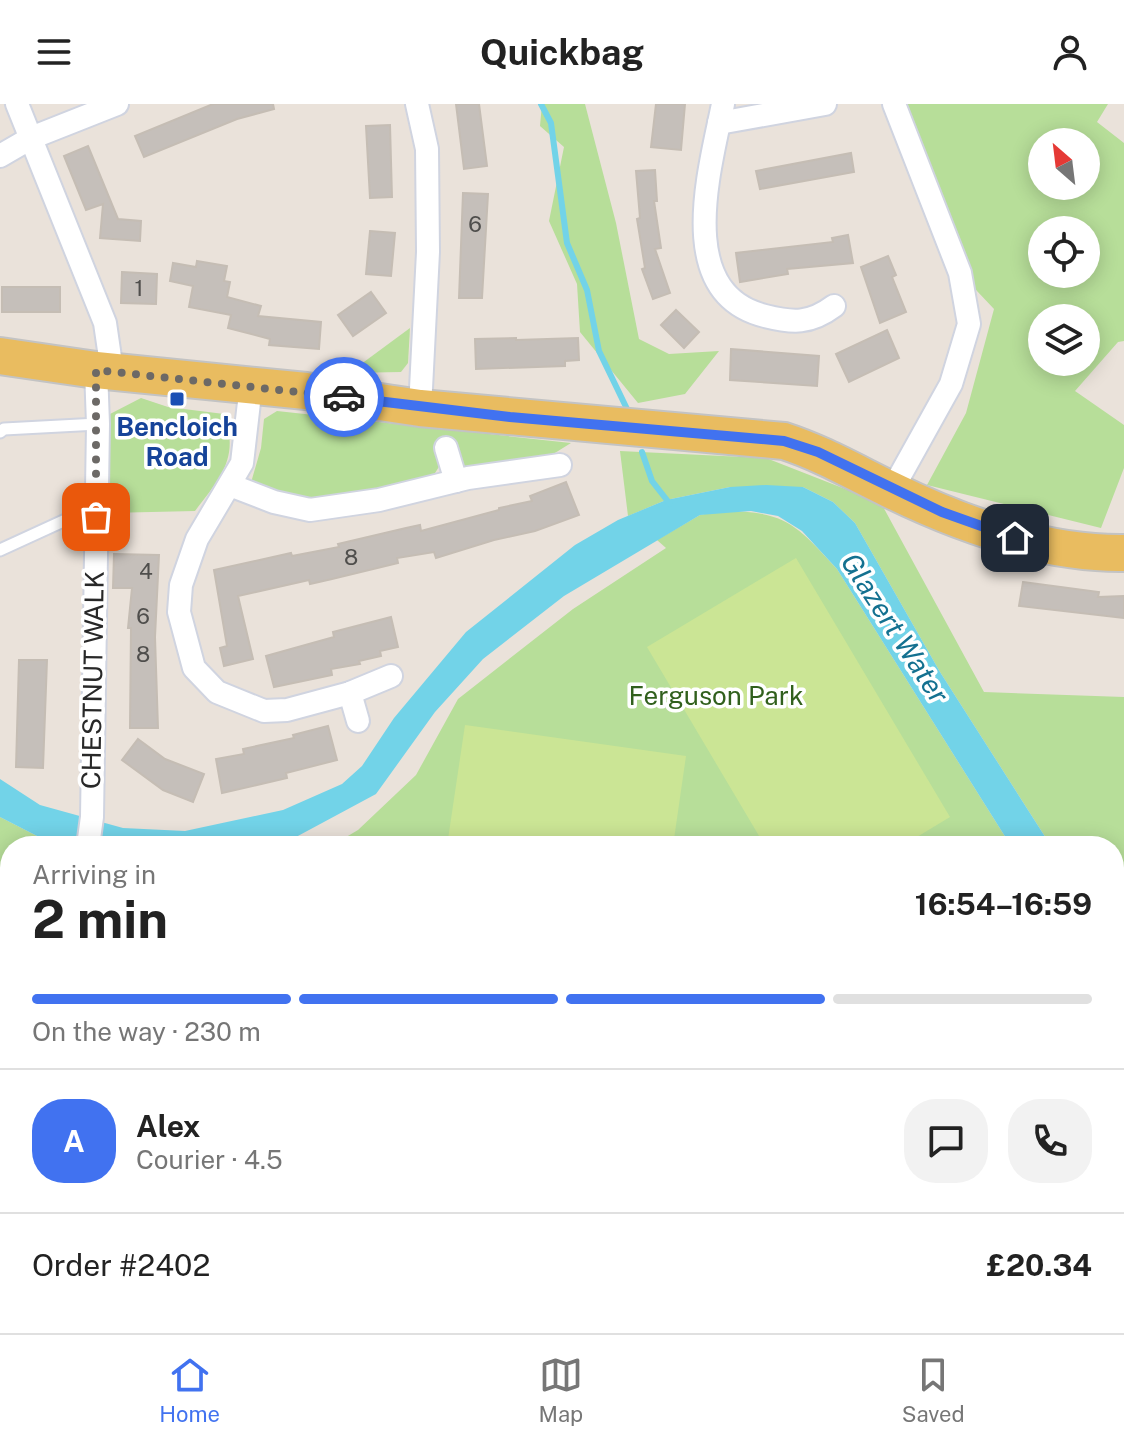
<!DOCTYPE html>
<html lang="en">
<head>
<meta charset="utf-8">
<style>
  :root { --surface:#fff; --page:#f2f2f2; --text:#222; --muted:#767676; --line:#e0e0e0; --accent:#4172f0 }
  body { margin:0; font-family:"Public Sans",sans-serif; background:var(--page); color:var(--text); height:100vh; display:flex; flex-direction:column; font-size:30px; white-space:nowrap }
  * { box-sizing:border-box; margin:0 }
  p { font-size:26px; color:var(--muted) }
  .icon { flex:none; width:44px; height:44px; fill:none; stroke:currentColor; stroke-width:2; stroke-linecap:round; stroke-linejoin:round }
  .map { position:relative; flex:1; overflow:hidden }
  .details { position:absolute; left:0px; top:732px; width:1124px; height:498px; display:flex; flex-direction:column; background:var(--surface); border-radius:32px 32px 0 0; box-shadow:0 4px 20px #0003 }
  .details>* { flex:none }
  .needle { width:52px; rotate:332deg }
  .buttons { position:absolute; left:1028px; top:24px; display:grid; gap:16px }
  .buttons a { display:grid; place-items:center; width:72px; height:72px; border-radius:50%; background:var(--surface); box-shadow:0 4px 20px #0003; font-size:40px }
  .pin { position:absolute; display:grid; place-items:center; width:68px; height:68px; color:#fff; margin:-34px; border-radius:16px; box-shadow:0 4px 12px #0006 }
  .courier { position:absolute; display:grid; place-items:center; width:80px; height:80px; margin:-40px; border:6px solid #4172f0; border-radius:50%; background:#fff; color:#222; box-shadow:0 2px 10px #0007 }
  .head em { font-style:normal; font-weight:700 }
  .head div { display:flex; flex-direction:column-reverse }
  .head { display:flex; align-items:center; justify-content:space-between; height:136px; padding:0 32px }
  h1 { font-size:52px; font-weight:700; line-height:60px }
  .bar { display:grid; grid-template-columns:repeat(4,1fr); gap:12px 8px; align-content:center; height:96px; padding:0 32px }
  .bar i { height:10px; border-radius:6px; background:var(--line) }
  .bar .active { background:var(--accent) }
  .bar p { grid-column:span 4 }
  .line { display:flex; align-items:center; gap:20px; padding:0 32px; border-top:2px solid var(--line) }
  .line div { flex:1 }
  .round { display:grid; place-items:center; flex:none; width:84px; height:84px; border-radius:32px; background:var(--page) }
  header { display:flex; justify-content:space-between; align-items:center; height:104px; padding:0 32px; background:var(--surface); font-size:36px; font-weight:700 }
  .tab-bar { display:flex; justify-content:space-around; align-items:center; height:112px; border-top:2px solid var(--line); background:var(--surface); font-size:22px; color:var(--muted) }
  .tab-bar a { display:grid; justify-items:center; gap:4px }
  .tab-bar .active { color:var(--accent) }
  .map>svg:first-child { display:block }
  .green { fill:#b7de99; fill-rule:evenodd }
  .pitch { fill:#cbe595 }
  .water { fill:#72d3e8 }
  .lines { fill:none; stroke-linecap:round; stroke-linejoin:round }
  .stream { stroke:#72d3e8; stroke-width:6 }
  .building { fill:#c5bfba; stroke:#c5bdb4; stroke-width:2 }
  .lane-casing { stroke:#d0d4e0; stroke-width:15 }
  .street-casing { stroke:#d0d4e0; stroke-width:26 }
  .primary-casing { stroke:#c3c3c3; stroke-width:40 }
  .lane { stroke:#fff; stroke-width:11 }
  .street { stroke:#fff; stroke-width:22 }
  .primary { stroke:#e9bc60; stroke-width:36 }
  .done { stroke:#6c6966; stroke-width:8; stroke-dasharray:0 14.4 }
  .route { stroke:#4172f0; stroke-width:10 }
  .transit-dot { fill:#1a4fb4; stroke:#fff; stroke-width:3 }
  .labels { text-anchor:middle; stroke-width:7; stroke-linejoin:round; paint-order:stroke }
  .number-label { font-size:22px; fill:#4f4e4c }
  .transit-label { font-size:26px; font-weight:bold; fill:#164399; stroke:#fff }
  .street-label { font-size:26px; fill:#282828; stroke:#fff }
  .park-label { font-size:26px; fill:#31601d; stroke:#fff }
  .water-label { font-size:28px; font-style:italic; fill:#147190; stroke:#fff }
</style>
</head>
<body>
<header><svg class="icon" aria-label="menu" viewBox="0 0 24 24"><path d="M4 6h16M4 12h16M4 18h16"/></svg>Quickbag<svg class="icon" aria-label="person" viewBox="0 0 24 24"><circle cx="12" cy="8" r="4"/><path d="M4 21q1-7 8-7t8 7"/></svg></header>
<div class="map">
<svg width="1124" height="1229" viewBox="0 0 1124 1229">
  <rect width="100%" height="100%" fill="#eae2da"/>
  <!-- green -->
  <g class="green">
    <path d="M 542,0 L 585,0 L 616,119 L 639,235 L 669,250 L 719,247 L 685,290 L 638,299 L 580,228 L 577,180 L 549,117 L 564,43 L 540,22 Z"/>
    <path d="M 894,0 L 1108,0 L 1097,18 L 1124,39 L 1124,237 L 1118,238 L 1075,287 L 1124,321 L 1124,364 L 1101,424 L 927,381 L 966,309 L 994,205 L 960,169 ZM 1042,38 L 1086,38 L 1086,82 L 1042,82 ZM 1042,126 L 1086,126 L 1086,170 L 1042,170 ZM 1042,214 L 1086,214 L 1086,258 L 1042,258 Z"/>
    <path d="M 410,224 L 408,259 L 401,268 L 349,269 Z"/>
    <path d="M 141,294 L 168,303 L 224,310 C 240,354 220,374 195,407 L 108,409 L 110,310 Z"/>
    <path d="M 277,307 L 571,339 L 550,352 L 467,365 L 440,361 L 432,374 L 341,394 L 312,396 L 250,382 L 261,344 L 264,315 Z"/>
    <path d="M 620,347 L 766,354 L 881,399 L 984,588 L 1124,593 L 1124,851 L 1114,839 L 1114,742 L 1051,742 L 940,568 L 855,419 L 833,398 L 803,383 L 730,383 L 666,396 L 628,412 Z"/>
    <path d="M 721,407 C 785,407 795,419 837,465 L 1011,742 L 331,742 L 358,726 L 416,671 L 458,595 L 573,505 L 666,444 L 657,436 L 700,411 Z"/>
    <path d="M 0,713 L 39,733 L 56,737 L 55,742 L 10,742 L 10,976 L 0,989 Z"/>
    <path d="M 1114,898 L 1124,908 L 1124,1028 L 1114,1024 Z"/>
    <path d="M 10,1036 L 10,1220 L 903,1220 L 908,1229 L 0,1229 L 0,1050 Z"/>
  </g>
  <!-- pitch -->
  <g class="pitch">
    <path d="M 796,454 L 950,713 L 902,742 L 765,742 L 647,543 Z"/>
    <path d="M 465,621 L 686,652 L 673,742 L 447,742 Z"/>
  </g>
  <!-- water -->
  <g class="water">
    <path d="M 766,381 L 803,383 L 833,398 L 855,419 L 940,568 L 1051,742 L 1011,742 L 837,465 L 802,427 L 778,412 L 751,407 L 700,411 L 564,492 L 483,555 L 435,608 L 376,690 L 296,733 L 251,742 L 81,742 L 39,733 L 0,713 L 0,675 L 40,701 L 123,724 L 185,727 L 283,706 L 342,680 L 362,662 L 394,614 L 466,528 L 575,441 L 618,416 L 666,396 L 730,383 Z"/>
    <path d="M 1114,839 L 1124,851 L 1124,908 L 1114,898 Z"/>
  </g>
  <g class="lines">
    <!-- stream -->
    <g class="stream">
      <path d="M 541,0 L 551,19 L 567,139 L 587,186 L 599,247 L 628,307"/>
      <path d="M 642,348 L 652,377 L 670,400"/>
    </g>
  </g>
  <!-- building -->
  <g class="building">
    <path d="M 213,0 L 273,0 L 274,5 L 237,15 L 144,53 L 135,32 Z"/>
    <path d="M 456,0 L 479,0 L 487,62 L 464,65 Z"/>
    <path d="M 656,0 L 685,0 L 681,46 L 651,43 Z"/>
    <path d="M 390,21 L 392,93 L 370,94 L 366,22 Z"/>
    <path d="M 88,42 L 118,115 L 141,117 L 140,137 L 100,134 L 103,100 L 86,106 L 64,52 Z"/>
    <path d="M 851,49 L 854,68 L 760,85 L 756,67 Z"/>
    <path d="M 655,66 L 657,97 L 654,97 L 661,144 L 655,145 L 670,189 L 653,195 L 642,165 L 645,164 L 637,115 L 640,114 L 636,67 Z"/>
    <path d="M 463,89 L 488,90 L 482,194 L 459,194 Z"/>
    <path d="M 370,127 L 395,129 L 391,172 L 366,170 Z"/>
    <path d="M 848,131 L 853,159 L 787,165 L 788,170 L 740,178 L 736,149 L 833,138 L 832,134 Z"/>
    <path d="M 888,152 L 896,171 L 892,173 L 906,208 L 880,219 L 861,163 Z"/>
    <path d="M 197,157 L 227,162 L 224,177 L 230,178 L 227,193 L 261,202 L 258,212 L 321,218 L 319,245 L 269,241 L 270,235 L 228,224 L 231,211 L 189,203 L 193,182 L 170,177 L 173,159 L 196,163 Z"/>
    <path d="M 122,168 L 157,170 L 156,200 L 121,199 Z"/>
    <rect x="2" y="183" width="58" height="25"/>
    <path d="M 371,188 L 386,209 L 353,232 L 338,211 Z"/>
    <path d="M 676,206 L 699,228 L 684,244 L 661,221 Z"/>
    <path d="M 887,226 L 899,254 L 849,278 L 836,250 Z"/>
    <path d="M 516,234 L 516,236 L 578,234 L 579,256 L 565,257 L 565,262 L 476,265 L 475,235 Z"/>
    <path d="M 731,245 L 819,252 L 817,282 L 730,276 Z"/>
    <path d="M 566,378 L 579,411 L 535,427 L 494,436 L 436,454 L 434,448 L 397,454 L 398,459 L 332,475 L 310,480 L 309,476 L 238,492 L 253,555 L 224,562 L 220,544 L 227,542 L 214,466 L 291,449 L 292,452 L 339,443 L 338,440 L 406,424 L 420,421 L 421,427 L 499,406 L 499,404 L 532,397 L 530,392 Z"/>
    <path d="M 114,450 L 159,451 L 155,533 L 158,624 L 130,624 L 131,524 L 128,524 L 132,484 L 113,484 Z"/>
    <path d="M 1023,478 L 1099,488 L 1098,493 L 1124,492 L 1124,514 L 1019,502 Z"/>
    <path d="M 391,513 L 398,543 L 380,547 L 381,552 L 359,557 L 360,560 L 331,565 L 332,571 L 274,583 L 266,552 L 334,533 L 333,528 Z"/>
    <path d="M 19,556 L 47,556 L 43,664 L 16,663 Z"/>
    <path d="M 328,622 L 337,656 L 286,669 L 287,674 L 222,689 L 216,655 L 244,650 L 243,645 L 294,634 L 293,631 Z"/>
    <path d="M 138,635 L 165,655 L 204,670 L 193,698 L 163,686 L 122,656 Z"/>
  </g>
  <g class="lines">
    <defs>
      <g id="lane">
        <path d="M 0,328 L 4,325 L 98,320"/>
        <path d="M 0,446 L 96,402"/>
        <path d="M 0,1034 L 10,1020"/>
        <path d="M 1114,1105 L 1124,1102"/>
        <path d="M 1033,1220 L 1039,1229"/>
      </g>
      <g id="street">
        <path d="M 17,0 L 105,219 L 112,267"/>
        <path d="M 417,0 L 427,45 L 428,148 L 420,304"/>
        <path d="M 723,0 C 710,65 673,189 765,212 C 793,219 810,220 834,202"/>
        <path d="M 719,19 L 825,0"/>
        <path d="M 0,52 L 31,34 L 117,0"/>
        <path d="M 251,281 L 242,359 L 197,435 L 181,481 L 179,508 L 194,564 L 217,588 L 264,607 L 287,606 L 350,589 L 391,572"/>
        <path d="M 446,344 L 456,377"/>
        <path d="M 230,381 L 274,398 L 310,406 L 379,396 L 468,374 L 560,361"/>
        <path d="M 892,386 L 951,280 L 969,220 L 960,169 L 894,0"/>
        <path d="M 350,589 L 358,617"/>
        <path d="M 88,742 L 92,713 L 98,320 L 96,266"/>
      </g>
      <path id="primary" d="M 0,252 L 96,266 L 306,287 L 420,304 L 784,337 C 821,349 854,368 889,385 C 960,420 1044,450 1124,449"/>
    </defs>
    <!-- lane casing -->
    <use href="#lane" class="lane-casing"/>
    <!-- street casing -->
    <use href="#street" class="street-casing"/>
    <!-- primary casing -->
    <use href="#primary" class="primary-casing"/>
    <!-- lane -->
    <use href="#lane" class="lane"/>
    <!-- street -->
    <use href="#street" class="street"/>
    <!-- primary -->
    <use href="#primary" class="primary"/>
  </g>
  <g class="lines">
    <!-- done -->
    <path class="done" d="M 96,413 L 96,266 L 344,293"/>
    <!-- route -->
    <path class="route" d="M 344,293 L 510,313 L 784,337 L 818,348 L 942,408 L 1015,434"/>
  </g>
  <!-- markers -->
  <rect class="transit-dot" x="169" y="287" width="16" height="16" rx="4"/>
  <g class="labels">
    <!-- number labels -->
    <g class="number-label">
      <text x="475" y="128">6</text>
      <text x="139" y="192">1</text>
      <text x="351" y="461">8</text>
      <text x="146" y="475">4</text>
      <text x="143" y="520">6</text>
      <text x="143" y="558">8</text>
    </g>
    <!-- transit labels -->
    <g class="transit-label">
      <text x="177" y="332">Bencloich<tspan x="177" dy="30">Road</tspan></text>
    </g>
    <!-- street labels -->
    <g class="street-label">
      <text transform="translate(93 576) rotate(-89)" y="9">CHESTNUT WALK</text>
    </g>
    <!-- park labels -->
    <g class="park-label">
      <text x="716" y="601">Ferguson Park</text>
    </g>
    <!-- water labels -->
    <g class="water-label">
      <text transform="translate(895 524) rotate(57)" y="10">Glazert Water</text>
    </g>
  </g>
</svg>
<div class="buttons">
<a><svg class="needle" viewBox="-14 -14 28 28"><path d="M0-13l5 13h-10z" fill="#e53935"/><path d="M0 13l5-13h-10z" fill="#767676"/></svg></a>
<a><svg class="icon" aria-label="locate" viewBox="0 0 24 24"><circle cx="12" cy="12" r="6"/><path d="M12 2v4M12 18v4M2 12h4M18 12h4"/></svg></a>
<a><svg class="icon" aria-label="layers" viewBox="0 0 24 24"><path d="M12 4l9 5-9 5-9-5zM3 14l9 5 9-5"/></svg></a>
</div>
<div class="pin" style="left:96px;top:413px;background:#ea580c"><svg class="icon" aria-label="bag" viewBox="0 0 24 24"><path d="M5 8h14l-1 12H6zM9 8a3 3 0 0 1 6 0"/></svg></div>
<div class="pin" style="left:1015px;top:434px;background:#1f2937"><svg class="icon" aria-label="home" viewBox="0 0 24 24"><path d="M3 11l9-7 9 7M6 9v11h12V9"/></svg></div>
<div class="courier" style="left:344px;top:293px"><svg class="icon" aria-label="car" viewBox="0 0 24 24"><path d="M5 17H2v-5l4-1 3-4h7l3 4 3 1v5h-3M9 17h6M6 11h13"/><circle cx="7" cy="17" r="2"/><circle cx="17" cy="17" r="2"/></svg></div>
<section class="details">
<div class="head"><div><h1>2 min</h1><p>Arriving in</p></div><em>16:54–16:59</em></div>
<div class="bar"><i class="active"></i><i class="active"></i><i class="active"></i><i></i><p>On the way · 230 m</p></div>
<div class="line" style="height:144px"><b class="round" style="background:var(--accent);color:#fff">A</b><div><b>Alex</b><p>Courier · 4.5</p></div><a class="round"><svg class="icon" aria-label="chat" viewBox="0 0 24 24"><path d="M4 5h16v11H9l-5 4z"/></svg></a><a class="round"><svg class="icon" aria-label="phone" viewBox="0 0 24 24"><path d="M5 4h4l2 5-3 2q2 4 5 5l2-3 5 2v4C11 20 4 13 5 4z"/></svg></a></div>
<div class="line" style="height:104px"><div>Order #2402</div><b>£20.34</b></div>
</section>
</div>
<nav class="tab-bar">
<a class="active"><svg class="icon" aria-label="home" viewBox="0 0 24 24"><path d="M3 11l9-7 9 7M6 9v11h12V9"/></svg>Home</a>
<a><svg class="icon" aria-label="map" viewBox="0 0 24 24"><path d="M3 6l6-2 6 2 6-2v14l-6 2-6-2-6 2zM9 4v14M15 6v14"/></svg>Map</a>
<a><svg class="icon" aria-label="saved" viewBox="0 0 24 24"><path d="M7 4h10v16l-5-4-5 4z"/></svg>Saved</a>
</nav>
</body>
</html>
